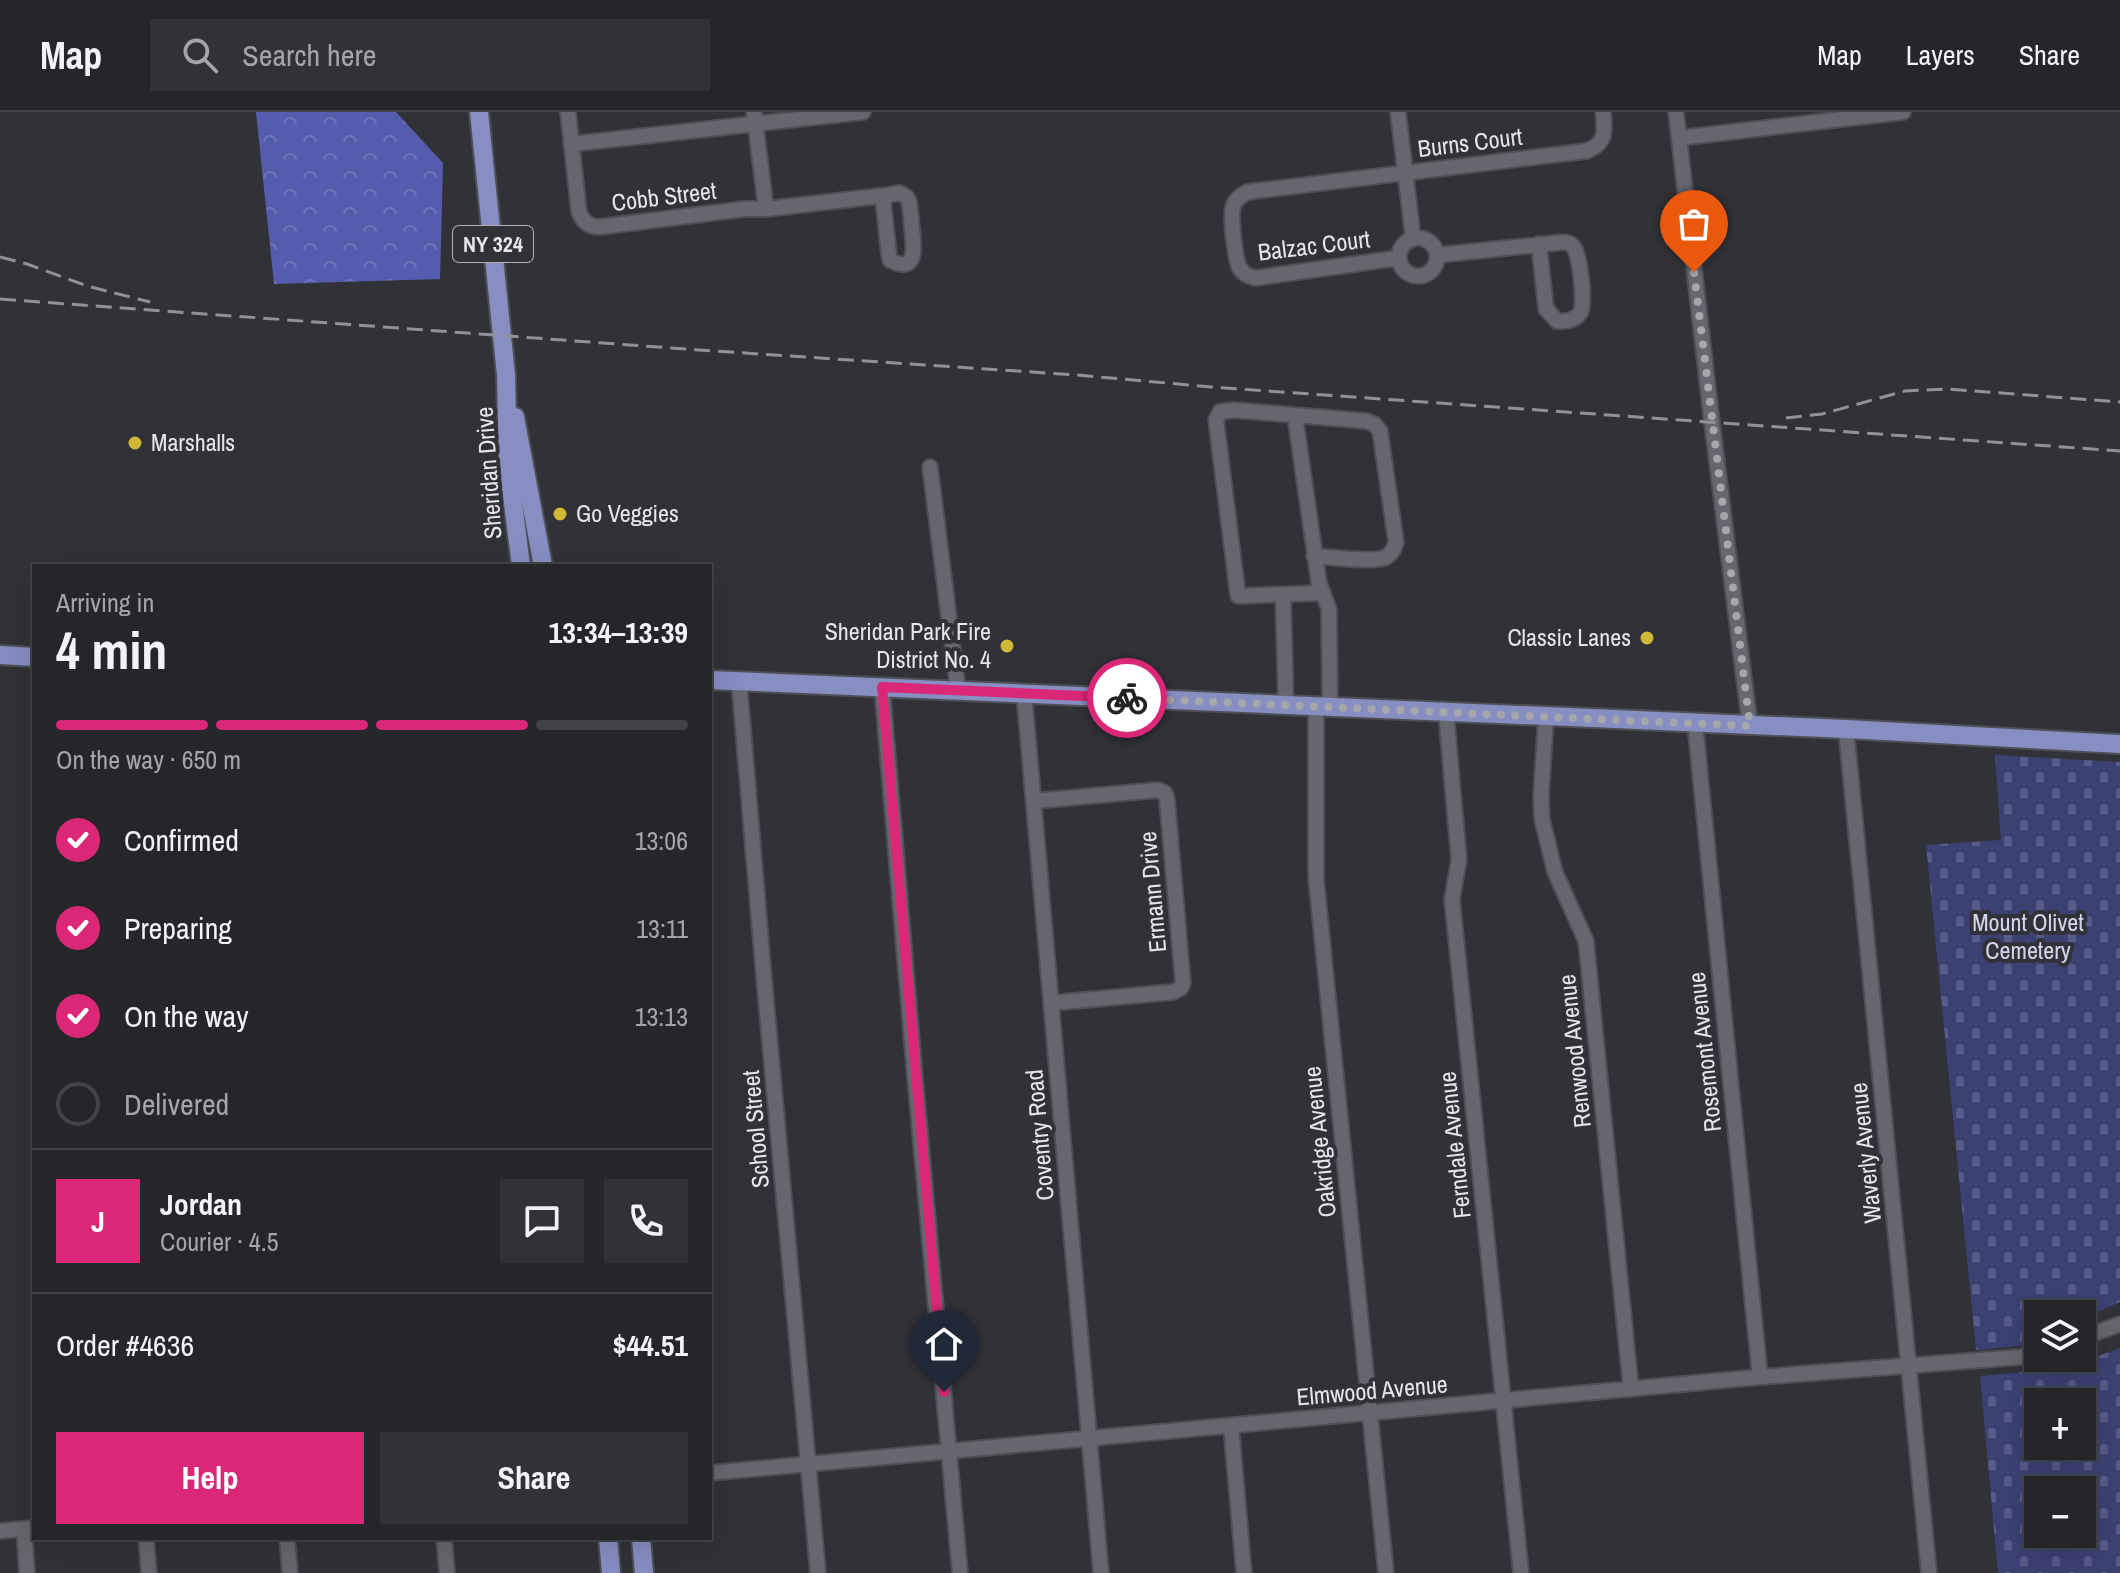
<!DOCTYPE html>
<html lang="en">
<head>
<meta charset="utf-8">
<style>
  :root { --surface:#25262a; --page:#313236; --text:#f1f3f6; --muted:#a3a5a8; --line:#424347; --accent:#db2777 }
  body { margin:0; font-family:"Archivo Narrow",sans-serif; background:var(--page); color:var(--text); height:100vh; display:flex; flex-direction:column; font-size:30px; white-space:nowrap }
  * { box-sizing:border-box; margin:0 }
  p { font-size:26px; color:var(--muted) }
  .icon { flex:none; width:44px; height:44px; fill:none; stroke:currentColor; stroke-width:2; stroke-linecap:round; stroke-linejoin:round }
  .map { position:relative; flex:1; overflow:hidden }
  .panel { position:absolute; left:32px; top:452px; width:680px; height:976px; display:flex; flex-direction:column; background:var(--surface); border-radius:0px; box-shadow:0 8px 32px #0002,0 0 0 2px var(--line) }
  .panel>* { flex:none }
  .controls { position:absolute; left:2024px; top:1188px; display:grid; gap:16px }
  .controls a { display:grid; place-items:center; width:72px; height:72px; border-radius:0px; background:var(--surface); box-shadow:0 8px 32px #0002,0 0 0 2px var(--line); font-size:40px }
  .pin { position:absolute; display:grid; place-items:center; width:68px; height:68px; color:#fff; margin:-82px -34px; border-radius:50% 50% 50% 0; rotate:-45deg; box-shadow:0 0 8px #0007 }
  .pin .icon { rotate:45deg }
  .courier { position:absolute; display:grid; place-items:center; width:80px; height:80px; margin:-40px; border:6px solid #db2777; border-radius:50%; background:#fff; color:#222; box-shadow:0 2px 10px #0007 }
  .headline em { font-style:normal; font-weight:700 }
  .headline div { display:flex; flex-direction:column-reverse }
  .headline { display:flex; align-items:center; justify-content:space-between; height:136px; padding:0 24px }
  h1 { font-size:52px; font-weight:700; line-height:60px }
  .bar { display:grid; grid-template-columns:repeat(4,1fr); gap:12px 8px; align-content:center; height:96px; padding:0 24px }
  .bar i { height:10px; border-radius:6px; background:var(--line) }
  .bar .on { background:var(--accent) }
  .bar p { grid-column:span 4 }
  .line { display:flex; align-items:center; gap:20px; padding:0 24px; border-top:2px solid var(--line) }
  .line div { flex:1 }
  .round { display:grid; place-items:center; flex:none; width:84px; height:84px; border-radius:0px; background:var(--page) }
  ol { padding:0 24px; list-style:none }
  li { display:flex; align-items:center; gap:24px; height:88px }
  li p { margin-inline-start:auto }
  li .icon { padding:8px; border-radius:50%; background:var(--accent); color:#fff; stroke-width:4 }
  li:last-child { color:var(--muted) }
  li i { width:44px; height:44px; border:4px solid var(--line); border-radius:50% }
  .action { display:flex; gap:16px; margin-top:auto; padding:16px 24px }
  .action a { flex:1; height:92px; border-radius:0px; background:var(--accent); color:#fff; font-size:32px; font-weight:700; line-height:92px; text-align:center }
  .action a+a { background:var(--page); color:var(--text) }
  header { display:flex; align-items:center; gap:48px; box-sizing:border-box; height:112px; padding:0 40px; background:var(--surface); border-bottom:2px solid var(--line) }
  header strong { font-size:38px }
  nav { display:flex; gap:44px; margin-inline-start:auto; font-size:28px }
  .search { width:560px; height:72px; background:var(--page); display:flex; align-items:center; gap:20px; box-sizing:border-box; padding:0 28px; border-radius:0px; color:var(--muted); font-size:30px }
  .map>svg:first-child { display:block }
  .forest { fill:url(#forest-crowns) }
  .cemetery { fill:url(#cemetery-stones); fill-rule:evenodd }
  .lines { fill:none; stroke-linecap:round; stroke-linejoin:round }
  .minor-casing { stroke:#4e4f54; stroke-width:18 }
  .major-casing { stroke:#4e4f54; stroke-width:22 }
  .minor { stroke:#66676e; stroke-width:14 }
  .major { stroke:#868ec2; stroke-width:18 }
  .rail { stroke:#919296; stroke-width:3; stroke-dasharray:16 8; stroke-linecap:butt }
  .done { stroke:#a6a7ab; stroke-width:8; stroke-dasharray:0 14.4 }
  .route { stroke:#db2777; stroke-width:10 }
  .poi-dot { fill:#d1b736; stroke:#313238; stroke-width:3 }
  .labels { text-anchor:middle; stroke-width:8; stroke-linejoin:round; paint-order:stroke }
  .shield { fill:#313238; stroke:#afb0b4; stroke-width:2 }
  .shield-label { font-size:22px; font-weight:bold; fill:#e5e6e9 }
  .street-label { font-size:24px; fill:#e5e6e9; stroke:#313238 }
  .poi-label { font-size:24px; fill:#e5e6e9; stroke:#313238; text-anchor:start }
  .park-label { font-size:24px; fill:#d3d7ee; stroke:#313238 }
</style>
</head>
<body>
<header>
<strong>Map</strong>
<div class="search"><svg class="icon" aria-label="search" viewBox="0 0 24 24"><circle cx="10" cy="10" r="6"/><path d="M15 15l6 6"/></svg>Search here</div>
<nav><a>Map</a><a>Layers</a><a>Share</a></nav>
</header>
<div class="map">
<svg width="2120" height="1461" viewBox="0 0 2120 1461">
  <defs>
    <pattern id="forest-crowns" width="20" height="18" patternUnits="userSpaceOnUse" patternTransform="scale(2)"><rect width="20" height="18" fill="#555cae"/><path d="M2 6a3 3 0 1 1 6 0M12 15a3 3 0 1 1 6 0" fill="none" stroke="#6d73b9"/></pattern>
    <pattern id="cemetery-stones" width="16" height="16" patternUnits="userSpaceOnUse" patternTransform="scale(2)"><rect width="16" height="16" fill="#3c4174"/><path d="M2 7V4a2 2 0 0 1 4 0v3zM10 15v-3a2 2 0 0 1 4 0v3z" fill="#585c88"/></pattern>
  </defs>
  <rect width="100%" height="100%" fill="#313238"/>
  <!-- forest -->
  <path class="forest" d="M 256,0 L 396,0 L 443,51 L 440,167 L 274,172 Z"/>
  <!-- cemetery -->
  <g class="cemetery">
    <path d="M 1995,643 L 2120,650 L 2120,1190 L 2082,1207 L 2082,1202 L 2038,1202 L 2038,1227 L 2021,1234 L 1976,1238 L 1926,733 L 2001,728 Z"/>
    <path d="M 2120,1236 L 2120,1461 L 1998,1461 L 1980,1264 L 2065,1256 ZM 2038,1290 L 2082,1290 L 2082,1334 L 2038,1334 ZM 2038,1378 L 2082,1378 L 2082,1422 L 2038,1422 Z"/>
  </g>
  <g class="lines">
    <defs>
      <g id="minor">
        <path d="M 568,0 L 579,100 C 583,110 588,114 599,115 L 744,97 L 766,97 L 888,83"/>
        <path d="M 754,0 L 766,97"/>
        <path d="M 1398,0 L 1413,125"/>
        <path d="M 1676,0 L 1711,303 L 1750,614"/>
        <path d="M 1679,26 L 1903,0"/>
        <path d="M 571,32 L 863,0"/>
        <path d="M 900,81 C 906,85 907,84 909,90 C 911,99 911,109 912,117 C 914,134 918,163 890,148 L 889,143 L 883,88 L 888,83 Z"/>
        <circle cx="1418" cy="145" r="19"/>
        <path d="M 1438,143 L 1555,131 C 1561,130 1568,129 1573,134 C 1580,142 1586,192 1580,201 C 1575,208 1566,210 1557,209 L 1546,197 L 1539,132"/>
        <path d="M 1398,146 L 1255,166 C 1248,164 1243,162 1239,155 C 1235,145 1230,104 1233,95 C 1235,87 1241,84 1247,80 L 1586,39 C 1607,32 1605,18 1603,0"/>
        <path d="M 1295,304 L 1319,471 L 1329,497 L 1330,594"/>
        <path d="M 930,355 L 958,578"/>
        <path d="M 1314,444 C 1329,445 1375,451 1386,445 C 1392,442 1394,437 1396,430 L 1380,319 L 1374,312 L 1366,309 L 1233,298 L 1220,300 L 1216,308 L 1238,484 L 1322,481"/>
        <path d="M 1283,483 L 1286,593"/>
        <path d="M 739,569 L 764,866 L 818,1461"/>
        <path d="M 882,575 L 914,954 L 960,1461"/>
        <path d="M 1024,581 L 1101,1461"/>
        <path d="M 1316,594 L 1316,766 L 1386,1461"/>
        <path d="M 1446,600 L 1459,748 L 1452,787 L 1521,1461"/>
        <path d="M 1546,604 L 1541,684 L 1542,707 L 1555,760 L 1586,829 L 1631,1277"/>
        <path d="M 1695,611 L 1760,1265"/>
        <path d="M 1846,617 L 1929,1461"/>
        <path d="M 1034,689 L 1158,678 L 1165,681 L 1167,687 L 1183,871 L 1181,876 L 1173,880 L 1051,891"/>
        <path d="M 2082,1226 L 2120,1212"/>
        <path d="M 1231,1314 L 1244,1461"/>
        <path d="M 710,1361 L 1760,1265 L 2020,1245 L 2038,1242"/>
        <path d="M 24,1417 L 27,1461"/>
        <path d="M 0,1419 L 34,1416"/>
        <path d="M 146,1426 L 149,1461"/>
        <path d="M 287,1426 L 290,1461"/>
        <path d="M 444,1426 L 447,1461"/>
      </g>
      <g id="major">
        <path d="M 479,0 L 506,263 L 508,351 L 521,454"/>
        <path d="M 515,305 L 543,454"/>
        <path d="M 0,543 L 34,545"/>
        <path d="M 710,568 L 1846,617 L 2120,632"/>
        <path d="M 608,1426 L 611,1461"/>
        <path d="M 641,1426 L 644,1461"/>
      </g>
    </defs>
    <!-- minor casing -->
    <use href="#minor" class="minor-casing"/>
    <!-- major casing -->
    <use href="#major" class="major-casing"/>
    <!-- minor -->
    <use href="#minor" class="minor"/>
    <!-- major -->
    <use href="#major" class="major"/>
    <!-- rail -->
    <g class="rail">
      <path d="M 0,145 L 27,152 L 87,174 L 150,190"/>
      <path d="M 0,187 L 699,238 L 1077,263 L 1211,275 L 2120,339"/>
      <path d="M 1786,306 L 1822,302 L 1905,279 L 1948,277 L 2120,290"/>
    </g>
  </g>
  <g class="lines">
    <!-- done -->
    <path class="done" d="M 1127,586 L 1750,614 L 1694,160"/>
    <!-- route -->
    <path class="route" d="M 944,1280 L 882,575 L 1127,586"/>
  </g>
  <!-- markers -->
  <g class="poi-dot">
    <circle cx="135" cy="331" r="8"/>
    <circle cx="560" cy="402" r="8"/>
    <circle cx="1647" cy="526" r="8"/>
    <circle cx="1007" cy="534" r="8"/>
  </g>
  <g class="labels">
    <!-- shield labels -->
    <rect class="shield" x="453" y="114" width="80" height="36" rx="6"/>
    <g class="shield-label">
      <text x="493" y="140">NY 324</text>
    </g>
    <!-- street labels -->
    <g class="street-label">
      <text transform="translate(1470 31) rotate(-7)" y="8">Burns Court</text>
      <text transform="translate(664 85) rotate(-7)" y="8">Cobb Street</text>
      <text transform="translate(1314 134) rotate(-7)" y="8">Balzac Court</text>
      <text transform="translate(489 361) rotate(-94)" y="8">Sheridan Drive</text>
      <text transform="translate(1153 780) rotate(-95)" y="8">Ermann Drive</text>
      <text transform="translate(1575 939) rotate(-96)" y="8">Renwood Avenue</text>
      <text transform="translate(1705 940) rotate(-96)" y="8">Rosemont Avenue</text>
      <text transform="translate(756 1017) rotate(-95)" y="8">School Street</text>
      <text transform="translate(1040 1023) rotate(-95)" y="8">Coventry Road</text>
      <text transform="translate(1320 1030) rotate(-96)" y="8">Oakridge Avenue</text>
      <text transform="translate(1455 1033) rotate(-96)" y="8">Ferndale Avenue</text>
      <text transform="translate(1866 1041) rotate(-96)" y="8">Waverly Avenue</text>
      <text transform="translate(1372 1279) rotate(-5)" y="8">Elmwood Avenue</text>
    </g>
    <!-- poi labels -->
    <g class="poi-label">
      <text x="151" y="339">Marshalls</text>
      <text x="576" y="410">Go Veggies</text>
      <text x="991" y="528" text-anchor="end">Sheridan Park Fire<tspan x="991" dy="28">District No. 4</tspan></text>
      <text x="1631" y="534" text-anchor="end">Classic Lanes</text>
    </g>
    <!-- park labels -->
    <g class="park-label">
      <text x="2028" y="819">Mount Olivet<tspan x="2028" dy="28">Cemetery</tspan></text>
    </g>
  </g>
</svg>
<div class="controls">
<a><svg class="icon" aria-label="layers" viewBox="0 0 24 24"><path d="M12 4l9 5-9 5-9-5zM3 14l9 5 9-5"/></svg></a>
<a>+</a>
<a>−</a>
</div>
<div class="pin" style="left:1694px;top:160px;background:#ea580c"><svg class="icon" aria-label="bag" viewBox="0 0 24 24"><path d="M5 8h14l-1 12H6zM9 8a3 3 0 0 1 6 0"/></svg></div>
<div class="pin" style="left:944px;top:1280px;background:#1f2937"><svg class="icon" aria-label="home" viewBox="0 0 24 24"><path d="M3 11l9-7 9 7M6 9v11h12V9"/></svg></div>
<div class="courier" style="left:1127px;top:586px"><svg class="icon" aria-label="bike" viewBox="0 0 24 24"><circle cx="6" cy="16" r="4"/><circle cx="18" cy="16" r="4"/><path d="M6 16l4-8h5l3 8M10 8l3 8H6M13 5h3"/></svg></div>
<section class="panel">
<div class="headline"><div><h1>4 min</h1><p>Arriving in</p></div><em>13:34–13:39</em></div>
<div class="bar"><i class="on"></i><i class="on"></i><i class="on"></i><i></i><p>On the way · 650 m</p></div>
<ol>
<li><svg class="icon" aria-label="check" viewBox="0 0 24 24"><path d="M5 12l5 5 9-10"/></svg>Confirmed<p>13:06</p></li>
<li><svg class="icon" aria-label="check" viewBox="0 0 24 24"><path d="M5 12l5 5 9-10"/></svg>Preparing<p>13:11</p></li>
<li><svg class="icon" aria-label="check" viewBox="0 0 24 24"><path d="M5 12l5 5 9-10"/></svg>On the way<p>13:13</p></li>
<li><i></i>Delivered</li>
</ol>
<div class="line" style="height:144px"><b class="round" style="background:var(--accent);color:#fff">J</b><div><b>Jordan</b><p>Courier · 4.5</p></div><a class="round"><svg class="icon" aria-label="chat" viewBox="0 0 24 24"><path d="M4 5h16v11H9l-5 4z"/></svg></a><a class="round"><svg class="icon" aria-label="phone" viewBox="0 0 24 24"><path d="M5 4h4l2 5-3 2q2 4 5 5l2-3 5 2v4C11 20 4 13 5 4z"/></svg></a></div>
<div class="line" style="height:104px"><div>Order #4636</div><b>$44.51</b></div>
<div class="action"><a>Help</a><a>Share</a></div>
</section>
</div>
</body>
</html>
